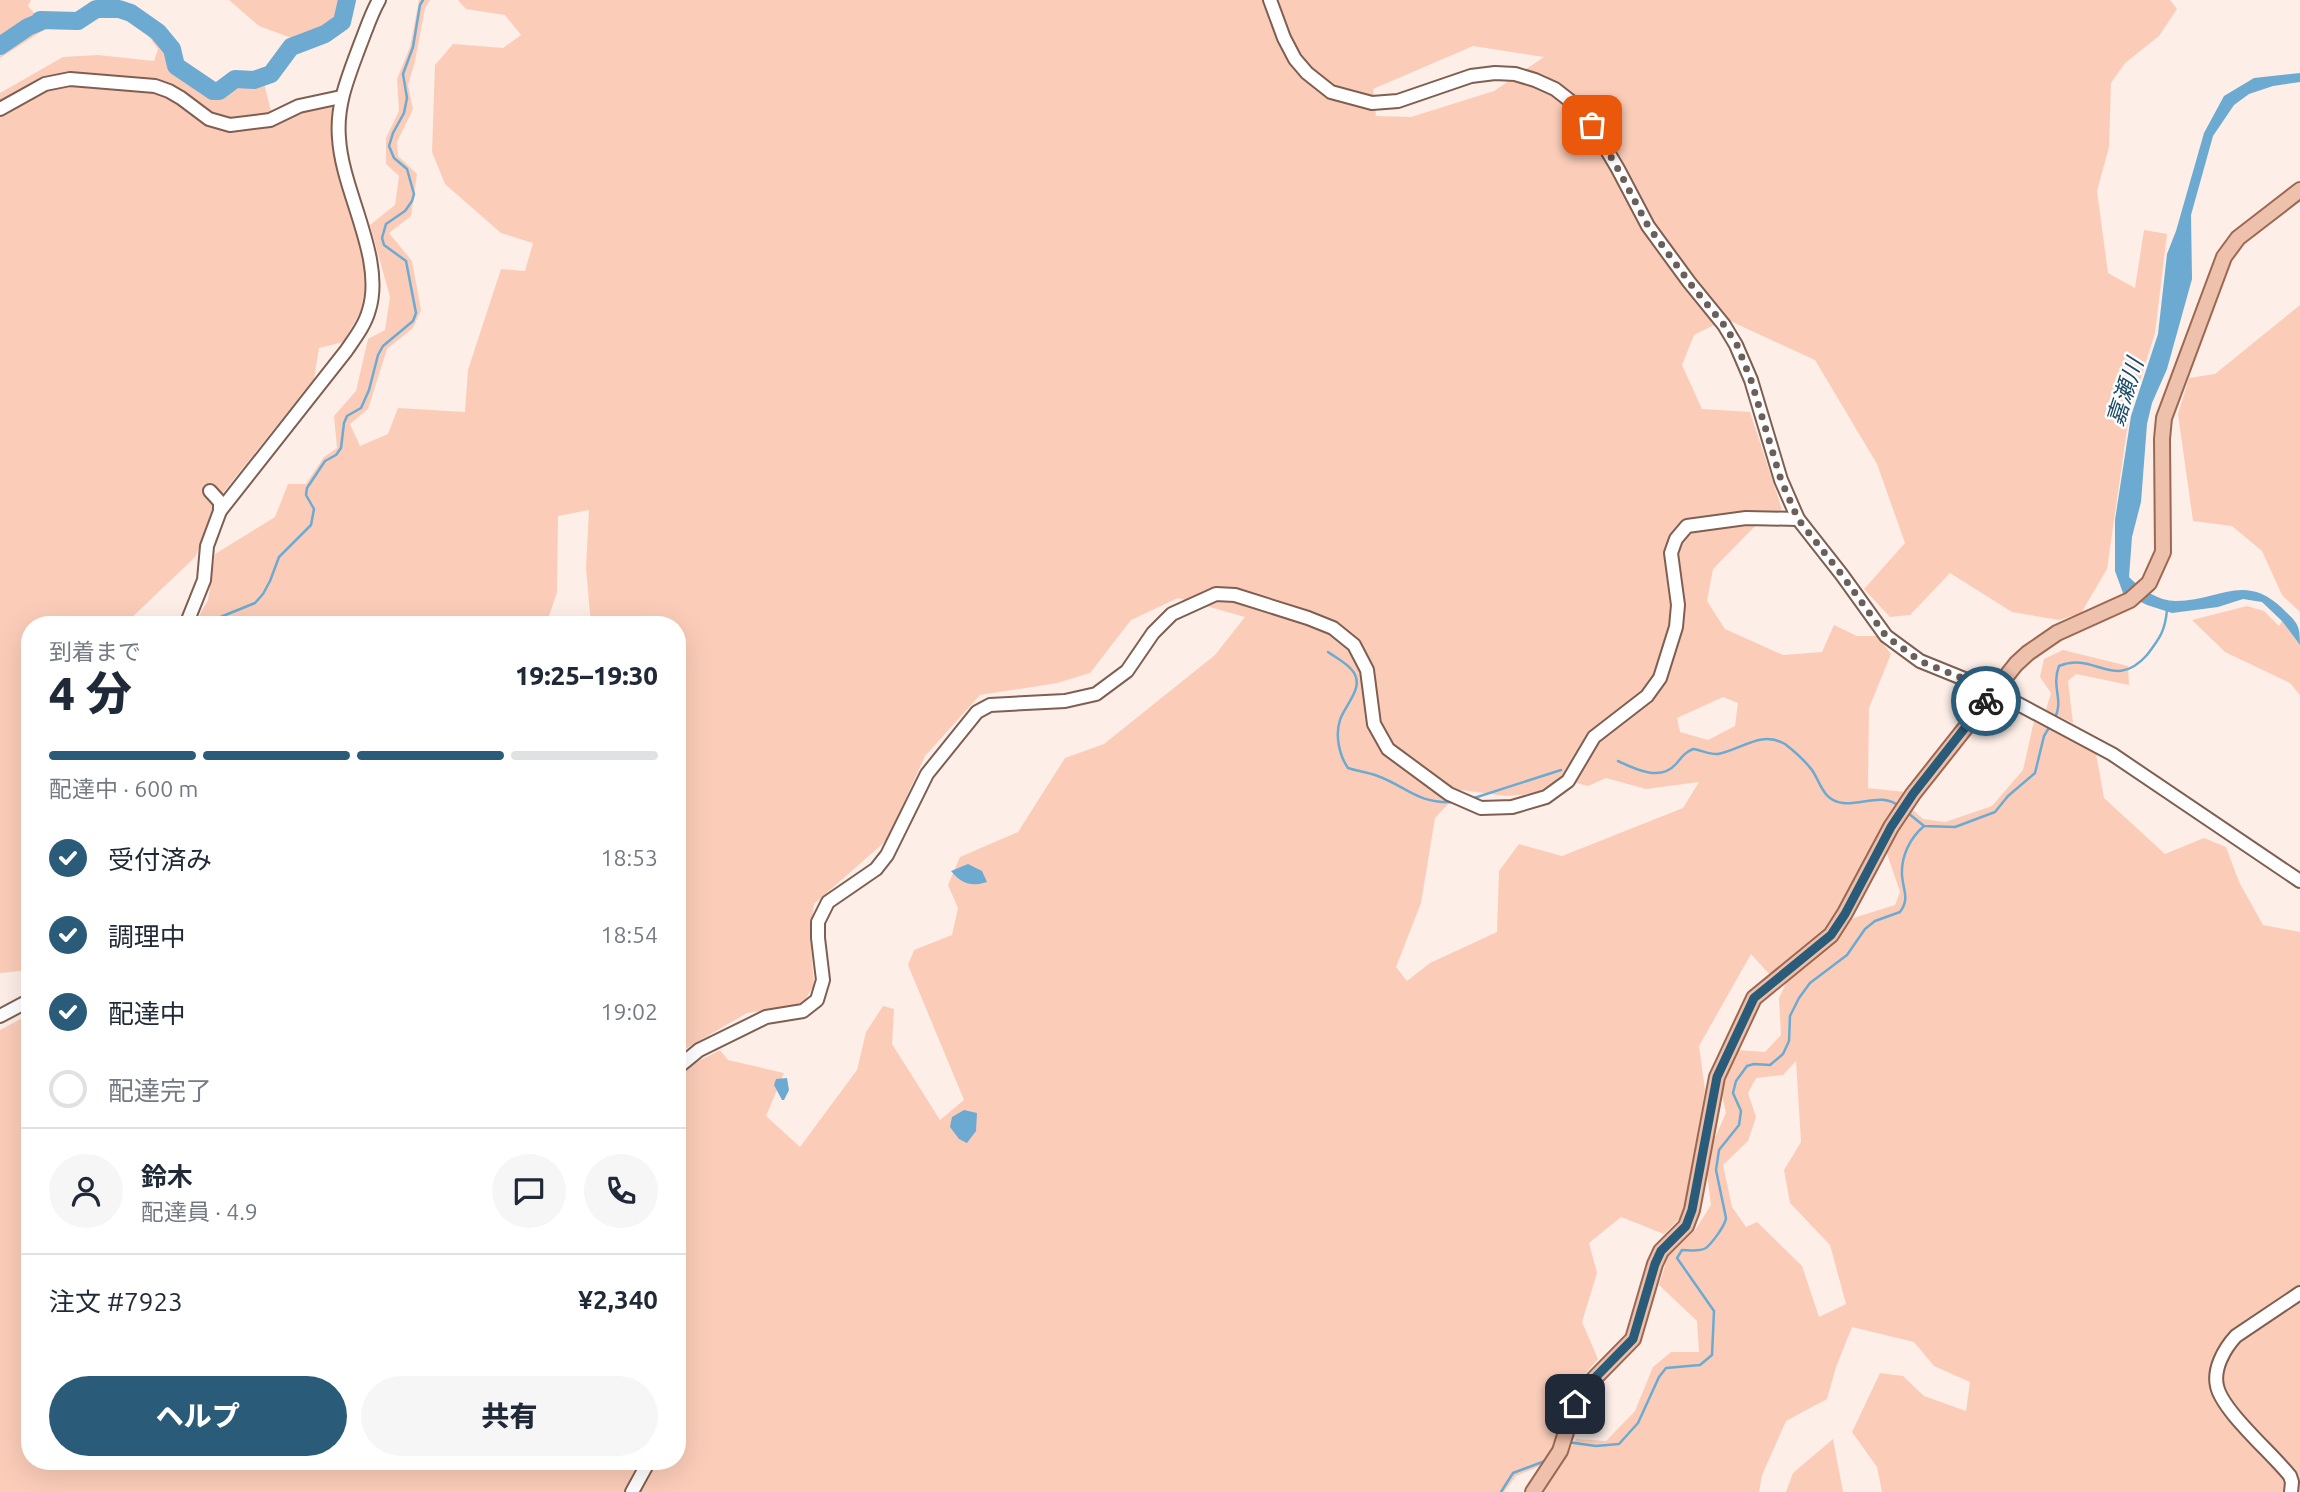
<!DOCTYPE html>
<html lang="ja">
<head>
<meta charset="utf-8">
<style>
  :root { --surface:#fff; --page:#f6f6f7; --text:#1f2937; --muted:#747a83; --line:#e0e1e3; --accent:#2a5c79 }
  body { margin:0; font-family:Ubuntu,"Noto Sans JP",sans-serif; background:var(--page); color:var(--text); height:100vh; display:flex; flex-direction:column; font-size:26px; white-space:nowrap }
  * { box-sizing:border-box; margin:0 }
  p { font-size:23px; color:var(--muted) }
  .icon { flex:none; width:38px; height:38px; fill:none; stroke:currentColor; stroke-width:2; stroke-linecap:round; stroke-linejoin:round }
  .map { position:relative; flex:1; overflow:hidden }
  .sheet { position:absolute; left:21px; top:616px; width:665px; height:854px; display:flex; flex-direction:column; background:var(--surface); border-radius:28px; box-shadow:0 7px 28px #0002 }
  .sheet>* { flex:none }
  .pin { position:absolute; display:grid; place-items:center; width:60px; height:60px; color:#fff; margin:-30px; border-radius:14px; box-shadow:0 4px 10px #0006 }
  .courier { position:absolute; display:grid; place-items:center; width:70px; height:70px; margin:-35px; border:5px solid #2a5c79; border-radius:50%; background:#fff; color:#222; box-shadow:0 2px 9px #0007 }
  .summary em { font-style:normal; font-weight:800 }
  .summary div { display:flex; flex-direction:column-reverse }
  .summary { display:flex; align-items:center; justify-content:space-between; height:119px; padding:0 28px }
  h1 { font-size:46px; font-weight:800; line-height:52px }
  .bar { display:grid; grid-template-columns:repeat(4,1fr); gap:10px 7px; align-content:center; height:84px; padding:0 28px }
  .bar i { height:9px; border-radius:5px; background:var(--line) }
  .bar .current { background:var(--accent) }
  .bar p { grid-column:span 4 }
  .line { display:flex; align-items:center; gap:18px; padding:0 28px; border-top:2px solid var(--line) }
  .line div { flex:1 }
  .round { display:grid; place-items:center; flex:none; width:74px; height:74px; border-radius:37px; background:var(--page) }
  ol { padding:0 28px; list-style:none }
  li { display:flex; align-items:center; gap:21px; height:77px }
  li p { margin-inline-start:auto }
  li .icon { padding:7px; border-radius:50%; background:var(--accent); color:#fff; stroke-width:4 }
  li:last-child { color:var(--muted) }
  li i { width:38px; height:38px; border:4px solid var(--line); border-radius:50% }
  .cta { display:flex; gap:14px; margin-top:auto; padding:14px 28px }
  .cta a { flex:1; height:80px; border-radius:42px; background:var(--accent); color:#fff; font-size:28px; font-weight:800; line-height:80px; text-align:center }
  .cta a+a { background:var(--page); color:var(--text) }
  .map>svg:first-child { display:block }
  .green { fill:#fbcdb9; fill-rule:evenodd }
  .water { fill:#6caad1 }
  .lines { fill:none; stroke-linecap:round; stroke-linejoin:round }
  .stream { stroke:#6caad1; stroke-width:2.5 }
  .river { stroke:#6caad1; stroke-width:18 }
  .minor-casing { stroke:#7f5f52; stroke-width:16 }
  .major-casing { stroke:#9d6852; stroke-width:18 }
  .minor { stroke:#fff; stroke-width:12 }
  .major { stroke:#eec1ad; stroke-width:14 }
  .done { stroke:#6c5e59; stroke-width:7; stroke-dasharray:0 12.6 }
  .route { stroke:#2a5c79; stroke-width:9 }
  .labels { text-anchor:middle; stroke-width:5; stroke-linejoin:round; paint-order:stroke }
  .water-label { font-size:23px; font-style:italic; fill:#1c4d68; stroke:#fefefe }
</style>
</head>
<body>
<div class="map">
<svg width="2300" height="1492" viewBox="0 0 2300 1492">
  <rect width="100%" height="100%" fill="#fdeee7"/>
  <!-- green -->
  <g class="green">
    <path d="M 0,0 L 31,0 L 28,6 L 40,20 L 78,18 L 93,3 L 128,6 L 174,42 L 178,62 L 215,87 L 231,76 L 261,72 L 271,111 L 297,100 L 336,93 L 333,107 L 335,155 L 368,271 L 361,311 L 343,342 L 319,348 L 314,379 L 214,504 L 196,556 L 124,625 L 30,625 L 30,970 L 0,973 L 0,93 L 63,57 L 98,55 L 154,61 L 158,49 L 140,25 L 109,13 L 86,26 L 47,28 L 0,58 Z"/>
    <path d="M 229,0 L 350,0 L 346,25 L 301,49 L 289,37 L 259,26 Z"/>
    <path d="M 419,0 L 430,0 L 425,8 L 415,61 L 408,85 L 413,109 L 397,142 L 398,156 L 417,174 L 411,216 L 389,233 L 412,261 L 421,310 L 413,328 L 387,349 L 368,409 L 350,424 L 360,446 L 388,434 L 398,408 L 465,412 L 468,370 L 501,269 L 525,271 L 533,243 L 501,233 L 445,184 L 432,152 L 435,65 L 453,44 L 503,48 L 521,35 L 505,15 L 466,9 L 458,0 L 2170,0 L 2177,9 L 2159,36 L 2125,63 L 2111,83 L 2109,147 L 2097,191 L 2108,273 L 2135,288 L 2144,230 L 2167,234 L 2155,333 L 2129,416 L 2107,569 L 2081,613 L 2059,620 L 2012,612 L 1950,573 L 1910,615 L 1890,617 L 1864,589 L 1905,543 L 1877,464 L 1815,360 L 1726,319 L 1694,335 L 1682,365 L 1702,409 L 1750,412 L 1782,509 L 1757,524 L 1713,569 L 1707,601 L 1725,629 L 1783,655 L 1822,652 L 1834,625 L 1857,636 L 1877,636 L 1891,654 L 1869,708 L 1868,788 L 1905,792 L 1830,926 L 1770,975 L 1751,954 L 1699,1046 L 1705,1090 L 1685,1213 L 1664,1234 L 1621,1217 L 1589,1243 L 1597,1273 L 1582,1322 L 1598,1359 L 1572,1389 L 1560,1438 L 1547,1463 L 1516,1476 L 1504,1492 L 0,1492 L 0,1030 L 30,1014 L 30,1461 L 677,1461 L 677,625 L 591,625 L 586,568 L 589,510 L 558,516 L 557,592 L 546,625 L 194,625 L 208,600 L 215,554 L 275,517 L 288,484 L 306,484 L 324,457 L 337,448 L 334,416 L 356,391 L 368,339 L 385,330 L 390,297 L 370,225 L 395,205 L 399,176 L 386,164 L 386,138 L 399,111 L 397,79 L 410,47 ZM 1473,46 L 1544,57 L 1494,91 L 1411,117 L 1376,116 L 1373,89 ZM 1178,598 L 1245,617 L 1215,655 L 1104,744 L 1065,758 L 1018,832 L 960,857 L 948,885 L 958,908 L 952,935 L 914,950 L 908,965 L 964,1100 L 940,1120 L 892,1044 L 894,1009 L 883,1006 L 866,1032 L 857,1070 L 800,1147 L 766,1116 L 784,1073 L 728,1060 L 720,1050 L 685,1068 L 678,1053 L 747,1013 L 802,1005 L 814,985 L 810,934 L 814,904 L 887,840 L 925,756 L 980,695 L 1057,683 L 1090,673 L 1131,620 ZM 1723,697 L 1738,703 L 1735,726 L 1708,740 L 1680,732 L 1677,718 ZM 1606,778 L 1646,789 L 1699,782 L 1683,808 L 1562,856 L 1519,844 L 1499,871 L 1497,932 L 1430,963 L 1407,981 L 1396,967 L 1421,903 L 1435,818 L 1461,790 L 1506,796 L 1534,794 L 1561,779 L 1588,786 Z"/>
    <path d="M 2300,305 L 2300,612 L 2282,595 L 2262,551 L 2232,526 L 2193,521 L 2178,414 L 2189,378 L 2215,374 Z"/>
    <path d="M 2247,606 L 2264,611 L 2279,626 L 2282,621 L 2300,645 L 2300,695 L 2290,683 L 2225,652 L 2192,620 Z"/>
    <path d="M 2063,650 L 2128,666 L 2129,685 L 2076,674 L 2068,681 L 2073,723 L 2046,710 L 2051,693 L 2040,677 L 2044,659 Z"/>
    <path d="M 2034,721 L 2067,736 L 2096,753 L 2104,798 L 2165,854 L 2204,838 L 2226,847 L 2239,882 L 2263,925 L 2300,932 L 2300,1492 L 1882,1492 L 1877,1467 L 1852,1432 L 1880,1373 L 1903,1376 L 1924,1396 L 1966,1411 L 1970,1382 L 1934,1366 L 1914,1342 L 1852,1327 L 1836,1367 L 1827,1399 L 1786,1421 L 1762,1475 L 1759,1492 L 1544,1492 L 1576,1439 L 1606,1441 L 1635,1411 L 1653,1367 L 1671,1352 L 1699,1352 L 1697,1321 L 1659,1285 L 1668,1256 L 1695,1230 L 1711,1205 L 1707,1173 L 1713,1142 L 1726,1113 L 1721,1091 L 1737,1050 L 1765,1052 L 1781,1035 L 1779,998 L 1788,979 L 1836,940 L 1850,919 L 1895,905 L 1900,892 L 1886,851 L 1911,808 L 1923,819 L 1945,822 L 1992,806 L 2023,770 ZM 1796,1061 L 1801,1142 L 1784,1170 L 1790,1203 L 1830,1245 L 1846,1304 L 1819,1317 L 1802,1266 L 1757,1222 L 1746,1227 L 1732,1207 L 1723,1165 L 1748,1141 L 1756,1117 L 1748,1093 L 1756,1078 L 1783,1075 Z"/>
    <path d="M 1833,1439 L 1843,1492 L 1786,1492 L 1793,1473 Z"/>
  </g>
  <!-- water -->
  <g class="water">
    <path d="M 2300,73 L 2300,82 L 2273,86 L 2249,94 L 2234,105 L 2213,136 L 2191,215 L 2192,279 L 2167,369 L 2152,403 L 2147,424 L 2141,502 L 2132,537 L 2129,577 C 2141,589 2158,601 2176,601 C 2219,601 2244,572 2282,608 C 2297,623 2300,623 2300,645 L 2282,621 L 2262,602 L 2243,599 L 2218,607 L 2172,613 L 2147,605 L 2123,593 L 2115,571 L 2115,520 L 2131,416 L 2158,334 L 2167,254 L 2176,231 L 2204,133 L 2224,96 L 2254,78 Z"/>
    <path d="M 968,864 L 982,871 L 987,882 C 971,887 962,884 951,871 Z"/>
    <path d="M 787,1078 L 789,1090 L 784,1100 L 782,1100 L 774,1085 L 776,1079 Z"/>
    <path d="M 964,1110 L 977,1113 L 976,1131 L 967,1143 L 959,1139 L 950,1127 L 952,1117 Z"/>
  </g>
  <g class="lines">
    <!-- stream -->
    <g class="stream">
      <path d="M 211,625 L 218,618 L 255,603 L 263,594 L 270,581 L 279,557 L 311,525 L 314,509 L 306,495 L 307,488 L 325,461 L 336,455 L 341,448 L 344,423 L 347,416 L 361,408 L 369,390 L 378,355 L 383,346 L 413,321 L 416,313 L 406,261 L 384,245 L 382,238 L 386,224 L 405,211 L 412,201 L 414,194 L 407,169 L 394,158 L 389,146 L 393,133 L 404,113 L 407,98 L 403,74 L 413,47 L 420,5 L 423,0"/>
      <path d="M 1328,652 C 1335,657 1345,662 1351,669 C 1367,686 1345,704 1340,720 C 1335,735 1339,755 1348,768 C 1357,771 1366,772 1375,775 C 1407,786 1416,804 1454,802"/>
      <path d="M 2055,718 C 2064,700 2051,687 2059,666 C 2095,651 2114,692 2147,655 C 2160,638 2165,631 2167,610"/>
      <path d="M 1618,761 C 1635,769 1660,782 1676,764 C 1682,757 1684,753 1693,749 C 1701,750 1710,755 1718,754 C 1741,750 1761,730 1785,744 C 1794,751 1805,761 1812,770 C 1821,783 1823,801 1843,803 C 1863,805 1883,792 1900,807"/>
      <path d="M 1471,799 L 1561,770"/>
      <path d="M 1908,813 L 1924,826 L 1955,827 L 1995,812 L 2008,796 L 2035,773 L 2044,736 L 2050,726"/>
      <path d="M 1567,1442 L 1596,1446 L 1619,1444 L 1638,1423 L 1659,1377 L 1666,1368 L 1700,1365 L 1712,1355 L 1714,1311 L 1677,1258 L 1682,1250 C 1689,1250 1699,1252 1706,1248 C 1712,1243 1725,1226 1726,1218 L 1716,1170 L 1719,1150 L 1739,1125 L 1741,1111 L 1733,1093 L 1736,1081 L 1747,1066 L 1754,1064 L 1770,1065 L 1783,1054 L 1789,1041 L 1790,1016 L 1799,998 L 1810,983 L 1847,955 L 1865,929 L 1875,921 L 1900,912 C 1910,899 1903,890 1902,875 C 1901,856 1910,838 1924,826"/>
      <path d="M 1501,1492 L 1513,1473 L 1545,1461"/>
    </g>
    <!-- river -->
    <path class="river" d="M 0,46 L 28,27 L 40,22 L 40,20 L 78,21 L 96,9 L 119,9 L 131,13 L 158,32 L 172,49 L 176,66 L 213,91 L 219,91 L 235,79 L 254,80 L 271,74 L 291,47 L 325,34 L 342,22 L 347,0"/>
    <defs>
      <g id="minor">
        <path d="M 1270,0 L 1284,38 L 1295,59 L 1307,73 L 1331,92 L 1372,103 L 1398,101 L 1471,76 L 1495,73 L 1515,74 L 1535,80 L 1555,89 L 1578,107 L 1592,125 L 1618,169 L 1648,226 L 1689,282 L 1724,325 L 1736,345 L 1751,380 L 1781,480 L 1798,519 L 1842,575 L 1886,636 L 1920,661 L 1994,691 L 2112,754 L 2300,881"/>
        <path d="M 0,109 L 45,84 L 70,79 L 155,86 L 169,91 L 181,98 L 209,119 L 230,125 L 270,120 L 299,106 L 341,97"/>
        <path d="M 210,491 L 220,502 L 220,511"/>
        <path d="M 186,625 L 204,580 L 207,546 L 220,511 L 346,351 C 355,338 365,325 369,310 C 385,258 342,192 339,138 C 336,104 349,75 360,45 C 366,30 371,14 379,0"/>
        <path d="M 0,1016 L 30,1000"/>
        <path d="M 677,1068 L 699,1050 L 766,1017 L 803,1011 L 817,1000 L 823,980 L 818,938 L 818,922 L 828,902 L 876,869 L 887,855 L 927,774 L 977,712 L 990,705 L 1065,701 L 1096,694 L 1127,671 L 1153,633 L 1172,614 L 1216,594 L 1235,595 L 1308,618 L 1333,628 L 1354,645 L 1367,670 L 1374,724 L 1388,749 L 1449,794 L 1481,808 L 1512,807 L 1546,797 L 1568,781 L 1594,737 L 1647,696 L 1660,678 L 1676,627 L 1678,605 L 1671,553 L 1676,539 L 1687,526 L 1746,518 L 1798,519"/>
        <path d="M 632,1492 L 649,1461"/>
        <path d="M 2291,1492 L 2292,1482 L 2290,1476 C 2273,1454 2222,1411 2217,1386 C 2213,1369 2224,1349 2236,1336 L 2300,1293"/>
      </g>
      <path id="major" d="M 1533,1492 L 1560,1451 L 1575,1404 L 1581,1392 L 1633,1339 L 1655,1264 L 1661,1251 L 1686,1226 L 1692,1210 L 1717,1077 L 1754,998 L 1831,935 L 1845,913 L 1891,827 L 1913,794 L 2016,664 L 2028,653 L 2057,633 L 2130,600 L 2149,583 L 2163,552 L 2162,439 L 2164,418 L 2224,257 L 2238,238 L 2300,190"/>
    </defs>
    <!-- minor casing -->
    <use href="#minor" class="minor-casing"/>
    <!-- major casing -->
    <use href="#major" class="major-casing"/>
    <!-- minor -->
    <use href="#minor" class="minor"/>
    <!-- major -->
    <use href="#major" class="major"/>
  </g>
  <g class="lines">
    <!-- done -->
    <path class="done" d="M 1592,125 L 1618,169 L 1648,226 L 1689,282 L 1724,325 L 1737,345 L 1751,380 L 1781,480 L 1798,519 L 1842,575 L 1886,636 L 1920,661 L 1994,691 L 1986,701"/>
    <!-- route -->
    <path class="route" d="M 1575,1404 L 1581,1392 L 1633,1339 L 1655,1264 L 1661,1251 L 1686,1226 L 1692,1210 L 1717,1077 L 1754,998 L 1831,935 L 1845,914 L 1891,827 L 1913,794 L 1986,701"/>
  </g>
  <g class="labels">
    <!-- water labels -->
    <g class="water-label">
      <text transform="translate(2125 392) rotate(-72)" y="8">嘉瀬川</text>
    </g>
  </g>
</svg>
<div class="pin" style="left:1592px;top:125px;background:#ea580c"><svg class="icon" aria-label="bag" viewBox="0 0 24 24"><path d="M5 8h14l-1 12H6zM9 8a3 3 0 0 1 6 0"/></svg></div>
<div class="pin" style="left:1575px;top:1404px;background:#1f2937"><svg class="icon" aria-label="home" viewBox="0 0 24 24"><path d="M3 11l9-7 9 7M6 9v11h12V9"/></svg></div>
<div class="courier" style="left:1986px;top:701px"><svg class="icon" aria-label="bike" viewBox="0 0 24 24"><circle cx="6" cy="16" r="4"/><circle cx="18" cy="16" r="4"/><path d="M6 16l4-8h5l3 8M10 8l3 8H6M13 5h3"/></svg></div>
<section class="sheet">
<div class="summary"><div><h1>4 分</h1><p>到着まで</p></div><em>19:25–19:30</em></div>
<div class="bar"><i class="current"></i><i class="current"></i><i class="current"></i><i></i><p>配達中 · 600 m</p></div>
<ol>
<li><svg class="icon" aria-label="check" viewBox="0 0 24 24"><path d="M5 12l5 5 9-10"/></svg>受付済み<p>18:53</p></li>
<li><svg class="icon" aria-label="check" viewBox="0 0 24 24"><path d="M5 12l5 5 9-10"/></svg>調理中<p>18:54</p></li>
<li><svg class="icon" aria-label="check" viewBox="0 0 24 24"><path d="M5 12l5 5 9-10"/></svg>配達中<p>19:02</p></li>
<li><i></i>配達完了</li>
</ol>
<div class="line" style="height:126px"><a class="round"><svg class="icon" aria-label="person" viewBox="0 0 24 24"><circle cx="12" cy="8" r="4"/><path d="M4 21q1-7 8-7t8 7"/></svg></a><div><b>鈴木</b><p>配達員 · 4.9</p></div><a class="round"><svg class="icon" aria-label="chat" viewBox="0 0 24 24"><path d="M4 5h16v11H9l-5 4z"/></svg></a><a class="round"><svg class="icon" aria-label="phone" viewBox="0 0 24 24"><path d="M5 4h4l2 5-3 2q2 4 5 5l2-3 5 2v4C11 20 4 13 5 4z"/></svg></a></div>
<div class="line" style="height:91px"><div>注文 #7923</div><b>¥2,340</b></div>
<div class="cta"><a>ヘルプ</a><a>共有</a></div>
</section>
</div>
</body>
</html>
